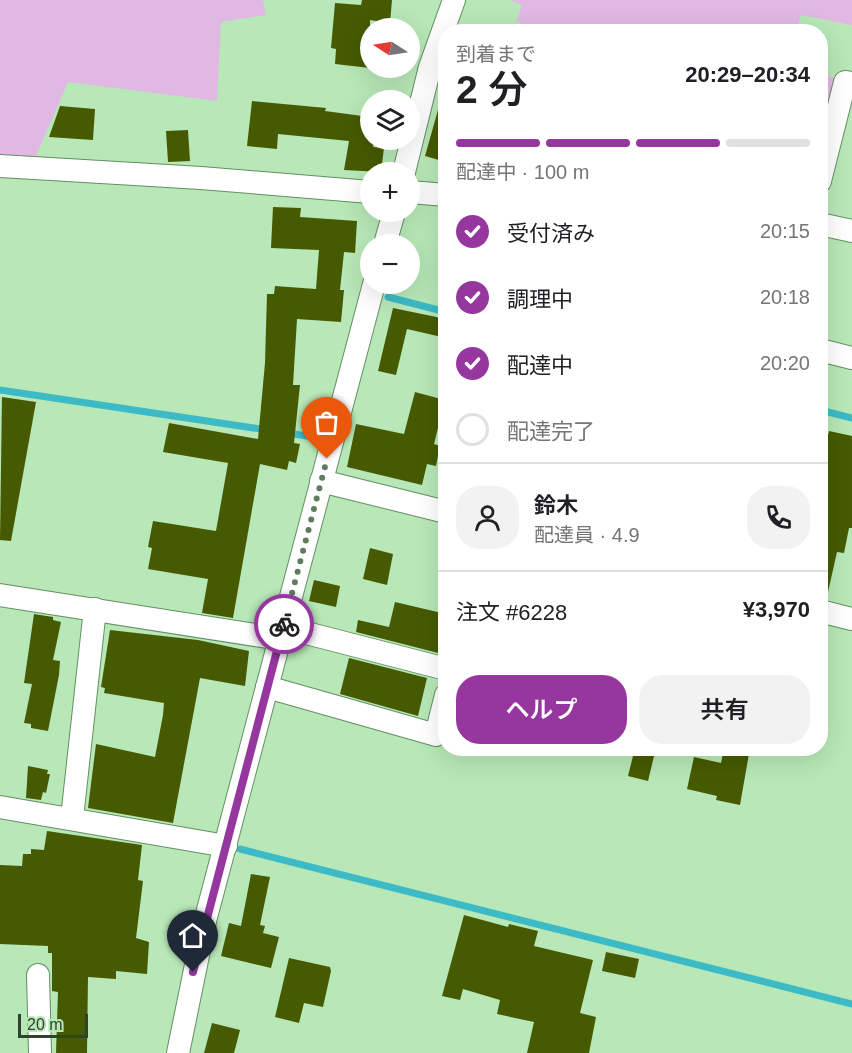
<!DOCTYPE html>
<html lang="ja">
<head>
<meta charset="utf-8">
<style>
  :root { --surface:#fff; --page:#f2f2f2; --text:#202124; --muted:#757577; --line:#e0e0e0; --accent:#9637a0 }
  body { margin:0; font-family:Helvetica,"Noto Sans JP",sans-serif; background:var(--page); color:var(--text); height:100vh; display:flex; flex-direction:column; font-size:22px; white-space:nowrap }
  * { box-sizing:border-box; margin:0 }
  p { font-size:20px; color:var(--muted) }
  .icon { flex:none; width:33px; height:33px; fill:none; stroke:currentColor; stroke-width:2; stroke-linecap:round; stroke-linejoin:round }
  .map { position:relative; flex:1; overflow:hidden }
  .details { position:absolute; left:438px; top:24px; width:390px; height:732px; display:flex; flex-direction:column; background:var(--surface); border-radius:24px; box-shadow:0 6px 24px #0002 }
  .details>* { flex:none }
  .needle { width:39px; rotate:282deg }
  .buttons { position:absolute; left:360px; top:18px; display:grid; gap:12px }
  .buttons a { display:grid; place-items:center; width:60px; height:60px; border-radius:50%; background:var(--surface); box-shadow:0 6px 24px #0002; font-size:30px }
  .scale { position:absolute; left:18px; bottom:15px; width:70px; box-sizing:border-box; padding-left:6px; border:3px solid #2e422e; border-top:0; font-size:16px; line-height:21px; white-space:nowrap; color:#2e422e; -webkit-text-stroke:4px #b8e8b7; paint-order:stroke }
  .pin { position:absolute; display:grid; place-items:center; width:51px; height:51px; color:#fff; margin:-62px -26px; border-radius:50% 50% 50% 0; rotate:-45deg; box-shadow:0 0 6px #0007 }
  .pin .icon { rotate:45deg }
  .courier { position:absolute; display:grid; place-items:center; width:60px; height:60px; margin:-30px; border:4px solid #9637a0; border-radius:50%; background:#fff; color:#222; box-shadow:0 2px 8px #0007 }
  .head em { font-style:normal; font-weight:600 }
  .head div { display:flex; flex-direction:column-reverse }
  .head { display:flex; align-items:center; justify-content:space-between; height:102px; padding:0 18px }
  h1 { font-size:39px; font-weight:600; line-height:45px }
  .bar { display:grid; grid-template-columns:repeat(4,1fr); gap:9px 6px; align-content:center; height:72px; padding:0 18px }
  .bar i { height:8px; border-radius:4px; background:var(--line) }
  .bar .on { background:var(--accent) }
  .bar p { grid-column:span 4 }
  .line { display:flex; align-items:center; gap:15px; padding:0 18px; border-top:2px solid var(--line) }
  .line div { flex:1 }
  .round { display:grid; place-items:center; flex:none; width:63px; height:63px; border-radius:24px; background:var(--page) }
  ol { padding:0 18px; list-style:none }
  li { display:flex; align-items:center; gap:18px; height:66px }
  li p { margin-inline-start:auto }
  li .icon { padding:6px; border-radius:50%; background:var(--accent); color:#fff; stroke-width:4 }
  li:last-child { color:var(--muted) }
  li i { width:33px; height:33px; border:3px solid var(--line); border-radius:50% }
  .button { display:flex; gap:12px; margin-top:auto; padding:12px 18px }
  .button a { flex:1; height:69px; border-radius:24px; background:var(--accent); color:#fff; font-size:24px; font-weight:600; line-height:69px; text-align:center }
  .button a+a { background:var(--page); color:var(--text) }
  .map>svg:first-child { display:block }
  .green { fill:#e1b8e4 }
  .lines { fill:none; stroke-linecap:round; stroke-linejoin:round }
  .stream { stroke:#3cbac6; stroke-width:7 }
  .building { fill:#465b01 }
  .minor-casing { stroke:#638f62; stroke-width:24 }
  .minor { stroke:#fff; stroke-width:22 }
  .done { stroke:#5e7c5e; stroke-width:6; stroke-dasharray:0 10.8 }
  .route { stroke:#9637a0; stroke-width:8 }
</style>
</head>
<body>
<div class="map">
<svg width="852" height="1053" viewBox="0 0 852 1053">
  <rect width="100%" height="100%" fill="#b8e8b7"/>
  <!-- green -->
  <g class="green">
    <path d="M 0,0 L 263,0 L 266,15 L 221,22 L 217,101 L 68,82 L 35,158 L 0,156 Z"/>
    <path d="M 510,0 L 852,0 L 852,25 L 801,15 L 796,31 L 558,32 L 516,22 L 522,5 Z"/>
    <path d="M 820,74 L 839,79 L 820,141 Z"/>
  </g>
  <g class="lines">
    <!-- stream -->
    <g class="stream">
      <path d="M 388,297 L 446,312"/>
      <path d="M 0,390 L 267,430"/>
      <path d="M 820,410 L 852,418"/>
      <path d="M 287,433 L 320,438"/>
      <path d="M 240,849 L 852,1004"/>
    </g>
  </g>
  <!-- building -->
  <g class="building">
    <path d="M 362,0 L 392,0 L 390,23 L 370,20 L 370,68 L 335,64 L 336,49 L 331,48 L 335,3 L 361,5 Z"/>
    <path d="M 252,101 L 326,108 L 325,111 L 370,117 L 370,143 L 374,143 L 373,147 L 384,148 L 381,172 L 344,170 L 349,141 L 278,134 L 277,149 L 247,146 Z"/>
    <path d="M 440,103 L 446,103 L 446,162 L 425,156 Z"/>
    <path d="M 60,106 L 95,109 L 93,140 L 49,137 Z"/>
    <path d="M 188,130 L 190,161 L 168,162 L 166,131 Z"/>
    <path d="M 273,207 L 301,208 L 300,217 L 357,221 L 355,253 L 344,252 L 340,290 L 344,290 L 341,322 L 297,319 L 293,385 L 300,385 L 294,443 L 300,444 L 296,463 L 289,461 L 287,470 L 260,464 L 233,618 L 202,613 L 208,579 L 148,569 L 152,548 L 148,547 L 153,521 L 216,531 L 228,463 L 163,452 L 169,423 L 258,439 L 265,363 L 267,294 L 274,294 L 275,286 L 316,289 L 319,250 L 271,248 Z"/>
    <path d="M 393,308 L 446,319 L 446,338 L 407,329 L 396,375 L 378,371 Z"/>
    <path d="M 415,392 L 441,399 L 439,403 L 444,404 L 434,444 L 440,446 L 436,466 L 427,464 L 422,485 L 347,467 L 356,424 L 404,434 Z"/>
    <path d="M 2,397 L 36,402 L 11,541 L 0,540 Z"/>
    <path d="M 829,431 L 852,436 L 852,528 L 849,528 L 844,553 L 837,552 L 828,592 L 820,591 L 820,465 Z"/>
    <path d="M 370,548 L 393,554 L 387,585 L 363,579 Z"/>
    <path d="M 314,580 L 340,586 L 336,607 L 309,601 Z"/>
    <path d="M 395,602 L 446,614 L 446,655 L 356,632 L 358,620 L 389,627 Z"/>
    <path d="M 34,614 L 53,617 L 53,620 L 61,622 L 53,660 L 60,661 L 59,675 L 48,731 L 31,728 L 31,724 L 24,723 L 32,684 L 24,683 Z"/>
    <path d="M 110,630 L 198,640 L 249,651 L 245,686 L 200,678 L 173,823 L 88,808 L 96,744 L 155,757 L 163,715 L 164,703 L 104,693 L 105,688 L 101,687 Z"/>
    <path d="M 349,658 L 427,678 L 418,716 L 340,694 Z"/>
    <path d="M 635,748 L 656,748 L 648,781 L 628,776 Z"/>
    <path d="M 724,748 L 750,748 L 740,805 L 716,800 L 717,796 L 687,789 L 694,757 L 721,763 Z"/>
    <path d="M 28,766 L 48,770 L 47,774 L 50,774 L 46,793 L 43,792 L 41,800 L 26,798 Z"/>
    <path d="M 47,831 L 142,845 L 138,880 L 143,881 L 136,938 L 149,942 L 147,974 L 116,971 L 116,979 L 88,977 L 87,1053 L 56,1053 L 58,992 L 52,991 L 52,953 L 48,953 L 48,946 L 0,944 L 0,865 L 22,866 L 23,854 L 31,854 L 31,849 L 44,850 Z"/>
    <path d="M 251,874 L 270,877 L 260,925 L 265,926 L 263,933 L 279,937 L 271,968 L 221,956 L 229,923 L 241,926 Z"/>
    <path d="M 464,915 L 508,927 L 509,924 L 538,931 L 534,946 L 593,960 L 580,1013 L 596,1017 L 589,1053 L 527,1053 L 534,1022 L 497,1014 L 500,1000 L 463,989 L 460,1000 L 442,996 Z"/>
    <path d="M 606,952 L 639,959 L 635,978 L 602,971 Z"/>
    <path d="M 289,958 L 330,967 L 331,971 L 323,1007 L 304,1003 L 299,1023 L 275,1017 Z"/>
    <path d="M 212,1023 L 240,1030 L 234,1053 L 204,1053 Z"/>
  </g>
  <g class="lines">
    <defs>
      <g id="minor">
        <path d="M 0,166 L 201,178 L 370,192"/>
        <path d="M 404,172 L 430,67 L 454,0"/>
        <path d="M 820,181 L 845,82 L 852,83"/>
        <path d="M 410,192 L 446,195"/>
        <path d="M 820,224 L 852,231"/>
        <path d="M 385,244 L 394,212"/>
        <path d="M 820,350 L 852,358"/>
        <path d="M 321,481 L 446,512"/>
        <path d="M 0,595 L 280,639"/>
        <path d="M 820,611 L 852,619"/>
        <path d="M 283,627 L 446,669"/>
        <path d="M 267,687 L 436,735 L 446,695"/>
        <path d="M 0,807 L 226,846"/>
        <path d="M 72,818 L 95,609"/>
        <path d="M 38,975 L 40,1053"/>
        <path d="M 178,1053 L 205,921 L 374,284"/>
      </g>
    </defs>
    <!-- minor casing -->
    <use href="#minor" class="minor-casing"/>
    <!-- minor -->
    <use href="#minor" class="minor"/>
  </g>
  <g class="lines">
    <!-- done -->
    <path class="done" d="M 284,624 L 327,459"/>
    <!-- route -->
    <path class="route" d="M 193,972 L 284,624"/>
  </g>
</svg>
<div class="buttons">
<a><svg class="needle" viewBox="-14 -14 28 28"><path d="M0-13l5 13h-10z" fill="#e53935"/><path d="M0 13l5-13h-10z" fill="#757577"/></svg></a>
<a><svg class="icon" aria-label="layers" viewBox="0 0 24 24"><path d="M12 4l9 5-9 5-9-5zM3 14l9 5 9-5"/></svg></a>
<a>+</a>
<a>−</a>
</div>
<div class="scale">20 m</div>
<div class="pin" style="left:327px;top:459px;background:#ea580c"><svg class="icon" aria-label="bag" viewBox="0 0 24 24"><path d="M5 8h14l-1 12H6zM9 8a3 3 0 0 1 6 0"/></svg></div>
<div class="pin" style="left:193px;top:972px;background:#1f2937"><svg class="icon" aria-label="home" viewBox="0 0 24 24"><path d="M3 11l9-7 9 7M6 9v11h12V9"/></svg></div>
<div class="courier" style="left:284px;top:624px"><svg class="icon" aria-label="bike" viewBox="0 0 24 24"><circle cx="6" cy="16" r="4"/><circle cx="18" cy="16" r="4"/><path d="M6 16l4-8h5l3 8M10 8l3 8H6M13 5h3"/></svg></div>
<section class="details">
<div class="head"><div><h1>2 分</h1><p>到着まで</p></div><em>20:29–20:34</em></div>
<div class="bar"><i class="on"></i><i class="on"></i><i class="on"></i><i></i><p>配達中 · 100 m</p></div>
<ol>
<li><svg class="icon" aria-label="check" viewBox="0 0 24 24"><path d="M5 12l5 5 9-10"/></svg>受付済み<p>20:15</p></li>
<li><svg class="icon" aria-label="check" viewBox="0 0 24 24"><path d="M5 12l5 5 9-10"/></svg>調理中<p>20:18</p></li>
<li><svg class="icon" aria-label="check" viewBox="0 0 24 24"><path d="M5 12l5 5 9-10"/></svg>配達中<p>20:20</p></li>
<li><i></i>配達完了</li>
</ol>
<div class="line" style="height:108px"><a class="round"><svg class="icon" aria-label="person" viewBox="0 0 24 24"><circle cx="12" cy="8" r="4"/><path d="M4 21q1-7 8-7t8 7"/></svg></a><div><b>鈴木</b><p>配達員 · 4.9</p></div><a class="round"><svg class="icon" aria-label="phone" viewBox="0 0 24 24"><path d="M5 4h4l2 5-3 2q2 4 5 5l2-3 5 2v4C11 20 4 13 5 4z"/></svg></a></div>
<div class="line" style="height:78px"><div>注文 #6228</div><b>¥3,970</b></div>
<div class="button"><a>ヘルプ</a><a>共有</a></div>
</section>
</div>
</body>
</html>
